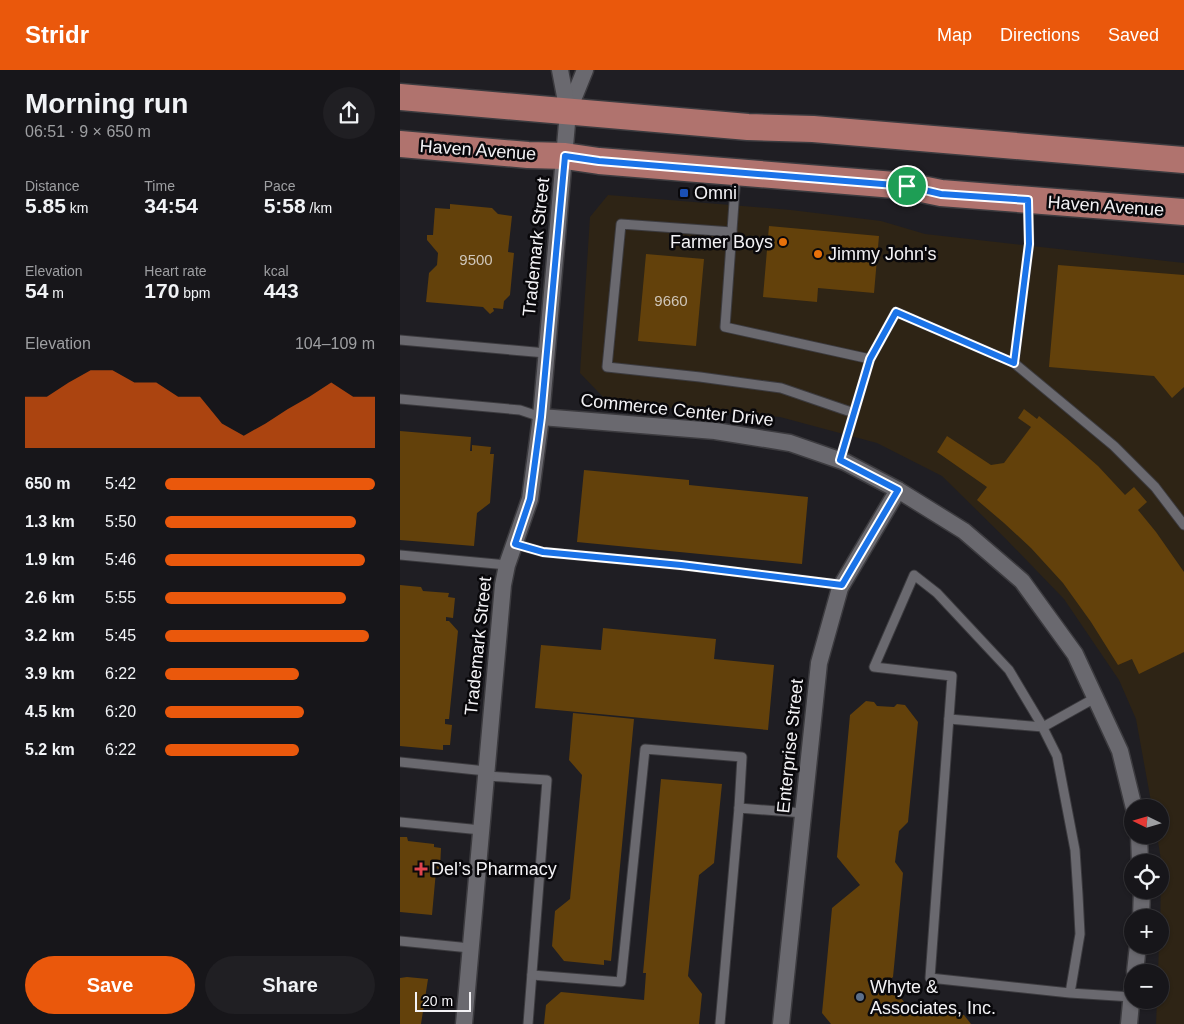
<!DOCTYPE html>
<meta charset="utf-8">
<style>
body{margin:0;font-family:Helvetica,sans-serif;background:#201f23;color:#f1f3f6;height:100vh;display:flex;flex-direction:column;font-size:19px;white-space:nowrap}
*{box-sizing:border-box;margin:0}
p{font-size:16px;color:#9e9fa2}
.icon{flex:none;width:28px;height:28px;fill:none;stroke:currentColor;stroke-width:2;stroke-linecap:round;stroke-linejoin:round}
.map{position:relative;flex:1;overflow:hidden}
.details{display:flex;flex-direction:column;background:#17161a;width:400px}
.details>*{flex:none}
.needle{width:32px;rotate:275deg}
.fabs{position:absolute;left:724px;top:729px;display:grid;gap:10px}
.fabs a{display:grid;place-items:center;width:45px;height:45px;border-radius:50%;background:#17161a;box-shadow:0 1px 4px #0004,0 0 0 1px #363539;font-size:25px}
.scale{position:absolute;left:15px;bottom:12px;width:56px;box-sizing:border-box;padding-left:5px;border:2px solid #f3f2f5;border-top:0;font-size:14px;line-height:18px;white-space:nowrap;color:#f3f2f5;-webkit-text-stroke:4px #09080b;paint-order:stroke}
.pin{position:absolute;display:grid;place-items:center;width:42px;height:42px;color:#fff;margin:-21px;border:2px solid #fff;border-radius:50%;box-shadow:0 1px 5px #0007}
.round{display:grid;place-items:center;flex:none;width:52px;height:52px;border-radius:26px;background:#201f23}
.headline{display:flex;align-items:center;justify-content:space-between;height:85px;padding:0 25px}
h1{font-size:28px;font-weight:700;line-height:38px}
.stats{display:grid;grid-template-columns:repeat(3,1fr);gap:8px;height:85px;padding:5px 25px}
.stats div{display:grid;align-content:center}
.stats b{font-size:21px;font-weight:700}
.stats small{font-size:14px;font-weight:400}
.stats p{font-size:14px}
.chart{height:140px;padding:10px 25px}
.chart p{display:flex;justify-content:space-between}
.chart svg{width:100%;height:90px;margin-top:5px;fill:#ea580c;opacity:.7}
.cta{display:flex;gap:10px;margin-top:auto;padding:10px 25px}
.cta a{flex:1;height:58px;border-radius:30px;background:#ea580c;color:#fff;font-size:20px;font-weight:700;line-height:58px;text-align:center}
.cta a+a{background:#201f23;color:#f1f3f6}
ul{padding:0 25px;list-style:none;font-size:16px}
li{display:grid;grid-template-columns:80px 60px 1fr;align-items:center;height:38px}
li i{height:12px;border-radius:6px;background:#ea580c}
header{display:flex;align-items:center;gap:30px;box-sizing:border-box;height:70px;padding:0 25px;background:#ea580c;color:#fff}
header strong{font-size:24px}
nav{display:flex;gap:28px;margin-inline-start:auto;font-size:18px}
main{display:flex;flex:1;min-height:0}
.map>svg:first-child{display:block}
.commercial{fill:#2e2415}
.building{fill:#63410b}
.lines{fill:none;stroke-linecap:round;stroke-linejoin:round}
.service-casing{stroke:#3c3b3f;stroke-width:11}
.minor-casing{stroke:#3c3b3f;stroke-width:19}
.primary-casing{stroke:#3c3b3f;stroke-width:29}
.service{stroke:#6a696f;stroke-width:9}
.minor{stroke:#6a696f;stroke-width:16}
.primary{stroke:#b0736e;stroke-width:26}
.route-casing{stroke:#fff;stroke-width:10}
.route{stroke:#1a73e8;stroke-width:6}
.transit-dot{fill:#1a4fb4;stroke:#09080b;stroke-width:2}
.food-dot{fill:#e8710a;stroke:#09080b;stroke-width:2}
.health-dot{fill:#e0444e;stroke:#09080b;stroke-width:2}
.service-dot{fill:#5c6f8a;stroke:#09080b;stroke-width:2}
.labels{text-anchor:middle;dominant-baseline:central;stroke-width:5;stroke-linejoin:round;paint-order:stroke}
.number-label{font-size:15px;fill:#cfc6ba}
.street-label{font-size:18px;fill:#f3f2f5;stroke:#09080b}
.poi-label{font-size:18px;fill:#f3f2f5;stroke:#09080b;text-anchor:start}
</style>
<header>
<strong>Stridr</strong>
<nav><a>Map</a><a>Directions</a><a>Saved</a></nav>
</header>
<main>
<section class="details">
<div class="headline"><div><h1>Morning run</h1><p>06:51 · 9 × 650 m</p></div><a class="round"><svg class="icon" aria-label="share" viewBox="0 0 24 24"><path d="M12 15V3M7 8l5-5 5 5M5 13v7h14v-7"/></svg></a></div>
<div class="stats">
<div><p>Distance</p><b>5.85<small> km</small></b></div>
<div><p>Time</p><b>34:54</b></div>
<div><p>Pace</p><b>5:58<small> /km</small></b></div>
</div>
<div class="stats">
<div><p>Elevation</p><b>54<small> m</small></b></div>
<div><p>Heart rate</p><b>170<small> bpm</small></b></div>
<div><p>kcal</p><b>443</b></div>
</div>
<div class="chart"><p><span>Elevation</span>104–109 m</p>
<svg viewBox="0 0 160 44" preserveAspectRatio="none"><path d="M0 44V19L10 19L20 12L30 6L40 6L50 12L60 12L70 19L80 19L90 32L100 38L110 32L120 25L130 19L140 12L150 19L160 19V44z"/></svg>
</div>
<ul>
<li><b>650 m</b>5:42<i style="width:100%"></i></li>
<li><b>1.3 km</b>5:50<i style="width:91%"></i></li>
<li><b>1.9 km</b>5:46<i style="width:95%"></i></li>
<li><b>2.6 km</b>5:55<i style="width:86%"></i></li>
<li><b>3.2 km</b>5:45<i style="width:97%"></i></li>
<li><b>3.9 km</b>6:22<i style="width:64%"></i></li>
<li><b>4.5 km</b>6:20<i style="width:66%"></i></li>
<li><b>5.2 km</b>6:22<i style="width:64%"></i></li>
</ul>
<div class="cta"><a>Save</a><a>Share</a></div>
</section>
<div class="map">
<svg width="784" height="954" viewBox="0 0 784 954">
<rect width="100%" height="100%" fill="#1f1e23"/>
<path class="commercial" d="M 208,125 L 391,140 L 481,151 L 525,164 L 784,193 L 784,954 L 756,954 L 757,930 L 760,930 L 760,902 L 758,902 L 759,875 L 760,875 L 761,790 L 757,765 L 760,765 L 760,738 L 752,737 L 736,649 L 719,610 L 664,529 L 605,468 L 542,406 L 477,373 L 380,347 L 271,338 L 203,327 L 180,303 L 190,147 Z"/>
<g class="building">
<path d="M 50,134 L 92,138 L 98,144 L 112,146 L 108,182 L 114,183 L 110,225 L 104,231 L 103,239 L 93,238 L 94,241 L 90,244 L 83,237 L 26,232 L 29,203 L 37,195 L 38,183 L 27,170 L 27,165 L 33,165 L 35,138 L 50,139 Z"/>
<path d="M 369,156 L 479,166 L 474,223 L 418,218 L 417,232 L 363,227 Z"/>
<path d="M 246,184 L 304,189 L 296,276 L 238,271 Z"/>
<path d="M 658,195 L 784,205 L 784,317 L 772,328 L 754,306 L 649,297 Z"/>
<path d="M 624,339 L 637,349 L 639,346 L 666,368 L 698,396 L 725,425 L 734,417 L 747,432 L 738,440 L 756,462 L 784,502 L 784,582 L 739,604 L 732,589 L 718,595 L 691,552 L 663,513 L 631,478 L 604,453 L 577,430 L 587,417 L 537,382 L 547,366 L 591,395 L 604,393 L 631,357 L 618,348 Z"/>
<path d="M 0,361 L 71,367 L 70,381 L 72,381 L 72,375 L 91,377 L 90,384 L 94,384 L 90,433 L 77,443 L 74,476 L 0,470 Z"/>
<path d="M 184,400 L 289,410 L 289,415 L 408,427 L 402,494 L 177,472 Z"/>
<path d="M 0,515 L 21,517 L 23,521 L 49,523 L 48,527 L 55,528 L 53,548 L 46,547 L 46,551 L 49,551 L 58,561 L 49,649 L 45,649 L 45,654 L 52,655 L 50,675 L 43,675 L 43,680 L 0,676 Z"/>
<path d="M 203,558 L 316,569 L 314,589 L 374,595 L 368,660 L 135,638 L 141,575 L 201,580 Z"/>
<path d="M 466,631 L 474,632 L 477,636 L 494,637 L 497,634 L 505,635 L 518,652 L 508,752 L 499,761 L 495,792 L 503,803 L 493,907 L 487,912 L 512,941 L 564,945 L 571,954 L 431,954 L 422,943 L 432,838 L 460,815 L 437,787 L 450,645 Z"/>
<path d="M 173,643 L 234,649 L 211,891 L 204,890 L 204,895 L 164,891 L 152,876 L 155,841 L 170,829 L 182,705 L 169,690 Z"/>
<path d="M 261,709 L 322,714 L 314,793 L 299,805 L 288,906 L 302,924 L 299,954 L 144,954 L 146,935 L 161,922 L 244,930 L 246,903 L 243,903 Z"/>
<path d="M 0,767 L 7,767 L 8,771 L 34,774 L 34,777 L 41,778 L 40,799 L 33,798 L 32,801 L 36,801 L 32,845 L 0,842 Z"/>
<path d="M 7,907 L 28,909 L 21,954 L 0,954 L 0,908 Z"/>
</g>
<g class="lines">
<defs>
<g id="service">
<path d="M 336,105 L 325,257 L 470,289 L 496,242 L 614,293 L 714,376 L 755,417 L 784,455"/>
<path d="M 332,162 L 221,154 L 207,297 L 300,307 L 381,318 L 454,343"/>
<path d="M 0,270 L 146,283"/>
<path d="M 614,293 L 629,174 L 628,133"/>
<path d="M 0,329 L 120,340 L 141,347"/>
<path d="M 440,390 L 470,289"/>
<path d="M 115,474 L 143,482 L 281,495 L 442,515"/>
<path d="M 0,485 L 107,495"/>
<path d="M 549,649 L 643,657 L 695,628"/>
<path d="M 0,692 L 86,701"/>
<path d="M 86,706 L 147,710 L 128,954"/>
<path d="M 0,752 L 81,760"/>
<path d="M 0,871 L 70,878"/>
<path d="M 132,905 L 221,912 L 245,679 L 342,687 L 339,738"/>
<path d="M 670,923 L 530,908 L 552,606 L 474,597 L 514,505 L 537,523 L 609,600 L 640,652 L 657,686 L 675,780 L 678,825 L 680,864 L 670,923 L 732,927"/>
<path d="M 320,954 L 339,738 L 404,743"/>
</g>
<g id="minor">
<path d="M 168,42 L 185,0"/>
<path d="M 141,347 L 315,361 L 390,373 L 445,392 L 498,420 L 564,461 L 622,511 L 675,584 L 720,681 L 734,738"/>
<path d="M 739,765 L 740,792"/>
<path d="M 741,848 L 742,820"/>
<path d="M 735,902 L 738,875"/>
<path d="M 64,954 L 103,515 L 107,495 L 130,429 L 141,347 L 168,42 L 160,0"/>
<path d="M 381,954 L 419,593 L 440,518 L 498,420"/>
<path d="M 729,954 L 732,922"/>
</g>
<g id="primary">
<path d="M 0,27 L 348,57 L 413,59 L 784,90"/>
<path d="M 0,74 L 128,85 L 165,86 L 199,91 L 507,116 L 541,123 L 784,142"/>
</g>
</defs>
<use href="#service" class="service-casing"/>
<use href="#minor" class="minor-casing"/>
<use href="#primary" class="primary-casing"/>
<use href="#service" class="service"/>
<use href="#minor" class="minor"/>
<use href="#primary" class="primary"/>
</g>
<g class="lines">
<defs>
<path id="route" d="M 165,86 L 199,91 L 507,116 L 541,124 L 628,130 L 629,174 L 614,293 L 496,242 L 470,289 L 440,390 L 498,420 L 442,515 L 281,495 L 143,482 L 115,474 L 130,429 L 141,347 Z"/>
</defs>
<use href="#route" class="route-casing"/>
<use href="#route" class="route"/>
</g>
<rect class="transit-dot" x="279" y="118" width="10" height="10" rx="2.5"/>
<g class="food-dot">
<circle cx="383" cy="172" r="5"/>
<circle cx="418" cy="184" r="5"/>
</g>
<path class="health-dot" d="M18.5 791.5h5v5h5v5h-5v5h-5v-5h-5v-5h5z"/>
<circle class="service-dot" cx="460" cy="927" r="5"/>
<g class="labels">
<g class="number-label">
<text x="76" y="189">9500</text>
<text x="271" y="230">9660</text>
</g>
<g class="street-label">
<text transform="translate(78 80) rotate(4)">Haven Avenue</text>
<text transform="translate(706 136) rotate(4)">Haven Avenue</text>
<text transform="translate(136 177) rotate(-84)">Trademark Street</text>
<text transform="translate(277 340) rotate(6)">Commerce Center Drive</text>
<text transform="translate(78 576) rotate(-84)">Trademark Street</text>
<text transform="translate(390 676) rotate(-84)">Enterprise Street</text>
</g>
<g class="poi-label">
<text x="294" y="123">Omni</text>
<text x="373" y="172" text-anchor="end">Farmer Boys</text>
<text x="428" y="184">Jimmy John's</text>
<text x="31" y="799">Del’s Pharmacy</text>
<text x="470" y="917">Whyte &amp;<tspan x="470" dy="21">Associates, Inc.</tspan></text>
</g>
</g>
</svg>
<div class="fabs">
<a><svg class="needle" viewBox="-14 -14 28 28"><path d="M0-13l5 13h-10z" fill="#e53935"/><path d="M0 13l5-13h-10z" fill="#9e9fa2"/></svg></a>
<a><svg class="icon" aria-label="locate" viewBox="0 0 24 24"><circle cx="12" cy="12" r="6"/><path d="M12 2v4M12 18v4M2 12h4M18 12h4"/></svg></a>
<a>+</a>
<a>−</a>
</div>
<div class="scale">20 m</div>
<div class="pin" style="left:507px;top:116px;background:#1e9e55"><svg class="icon" aria-label="arrive" viewBox="0 0 24 24"><path d="M6 21V4h12l-3 4 3 4H6"/></svg></div>
</div>
</main>
